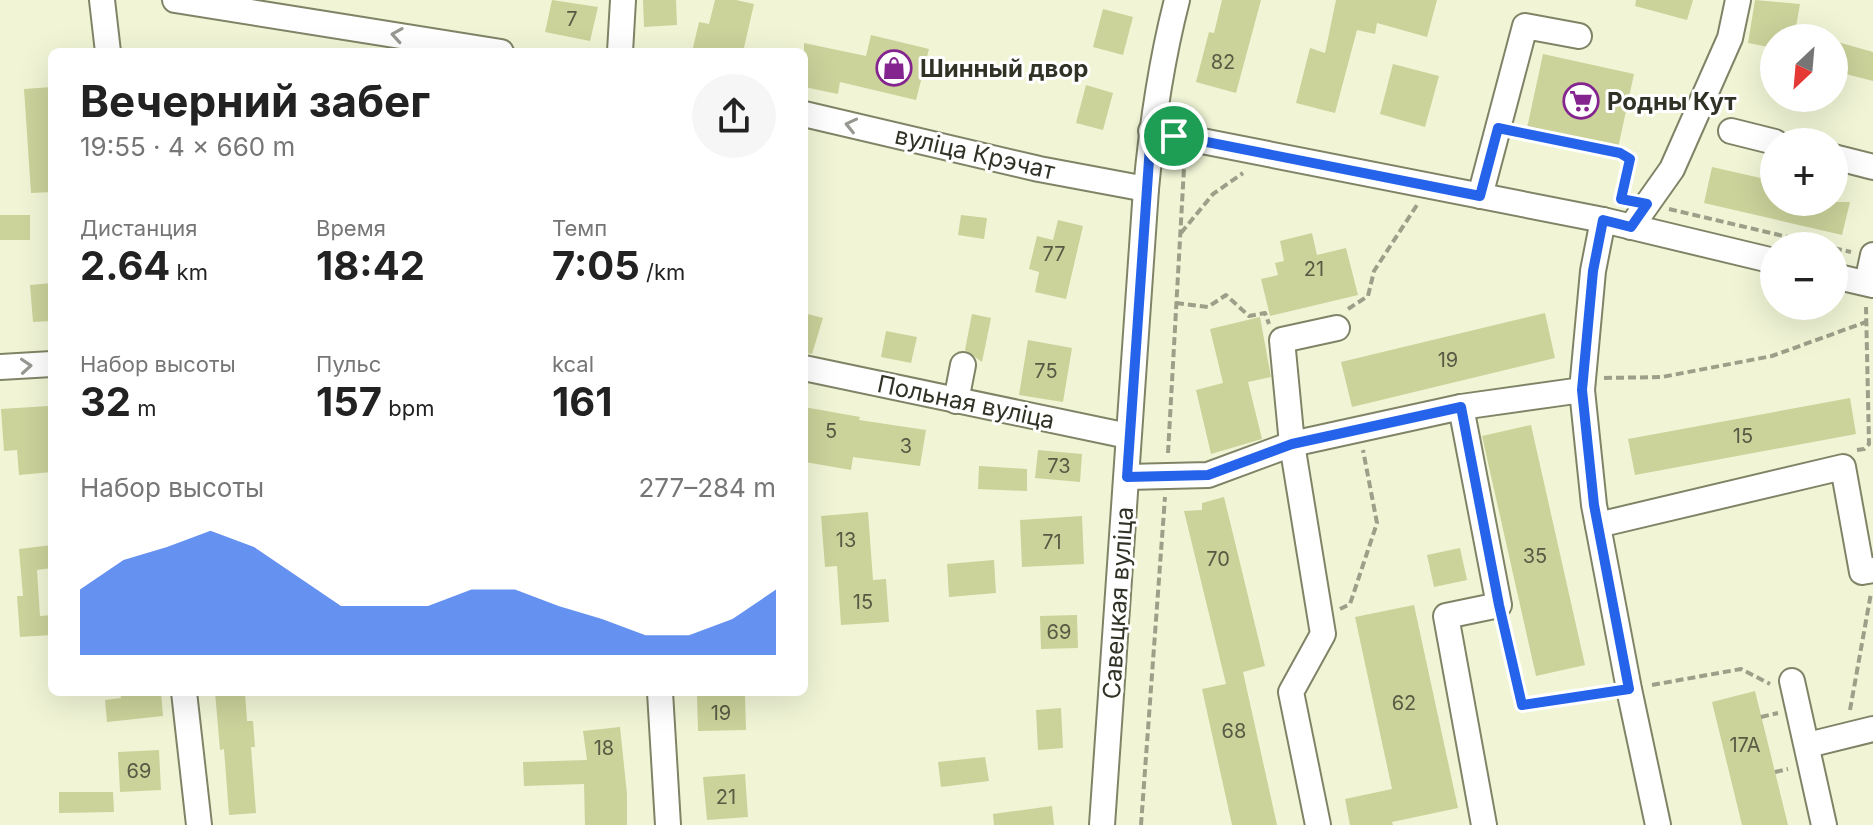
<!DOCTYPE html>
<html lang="ru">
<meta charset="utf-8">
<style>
body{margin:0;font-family:Inter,sans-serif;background:#f6f6f6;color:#222;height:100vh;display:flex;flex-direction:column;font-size:30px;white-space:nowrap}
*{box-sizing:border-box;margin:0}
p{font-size:26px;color:#767676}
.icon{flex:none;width:44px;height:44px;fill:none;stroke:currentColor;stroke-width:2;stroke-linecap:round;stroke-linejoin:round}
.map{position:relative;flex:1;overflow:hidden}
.side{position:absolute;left:48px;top:48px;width:760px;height:648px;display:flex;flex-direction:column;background:#fff;border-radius:12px;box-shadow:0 8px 32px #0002}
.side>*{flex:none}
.needle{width:52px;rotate:206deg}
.tools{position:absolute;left:1760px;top:24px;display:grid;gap:16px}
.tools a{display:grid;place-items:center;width:88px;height:88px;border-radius:50%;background:#fff;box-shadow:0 8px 32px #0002;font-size:40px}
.pin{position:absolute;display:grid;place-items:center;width:68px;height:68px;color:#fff;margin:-34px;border:4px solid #fff;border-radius:50%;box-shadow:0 2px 8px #0007}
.round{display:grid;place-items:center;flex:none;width:84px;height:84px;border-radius:42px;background:#f6f6f6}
.head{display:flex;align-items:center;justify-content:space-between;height:136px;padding:0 32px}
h1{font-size:44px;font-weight:700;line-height:60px}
.stats{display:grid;grid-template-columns:repeat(3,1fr);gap:12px;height:136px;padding:8px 32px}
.stats div{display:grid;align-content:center}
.stats b{font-size:40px;font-weight:700}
.stats small{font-size:22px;font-weight:400}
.stats p{font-size:22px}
.chart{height:224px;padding:16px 32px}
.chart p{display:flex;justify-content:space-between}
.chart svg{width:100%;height:144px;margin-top:8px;fill:#2563eb;opacity:.7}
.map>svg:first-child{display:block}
.building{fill:#cbd29a}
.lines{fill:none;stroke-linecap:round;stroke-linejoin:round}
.minor-casing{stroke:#808467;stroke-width:28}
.path{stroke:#9da089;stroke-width:4;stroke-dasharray:8 4;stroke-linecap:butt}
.minor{stroke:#fff;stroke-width:24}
.oneway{stroke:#989892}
.route-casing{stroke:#fff;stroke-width:16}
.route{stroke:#2563eb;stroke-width:10}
.labels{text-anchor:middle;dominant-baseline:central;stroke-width:6;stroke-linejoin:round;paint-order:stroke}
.number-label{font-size:20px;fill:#585a43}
.poi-label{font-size:24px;font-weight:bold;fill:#313226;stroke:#fff;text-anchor:start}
.street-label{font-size:24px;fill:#313226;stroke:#fff}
</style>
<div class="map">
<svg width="1873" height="825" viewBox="0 0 1873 825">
<rect width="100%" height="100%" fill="#f1f5d6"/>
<g class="building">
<path d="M 552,0 L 598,7 L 590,41 L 545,32 Z"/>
<path d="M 643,0 L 676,0 L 677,25 L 644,27 Z"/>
<path d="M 715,0 L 736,0 L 754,4 L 743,52 L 692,52 L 699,22 L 709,24 Z"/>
<path d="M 1222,0 L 1261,0 L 1236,93 L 1196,82 L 1209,32 L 1214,33 Z"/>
<path d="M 1336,0 L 1437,0 L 1427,37 L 1377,23 L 1375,34 L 1357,30 L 1335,113 L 1296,103 L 1310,48 L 1325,53 Z"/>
<path d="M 1636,0 L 1693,0 L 1687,20 L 1635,6 Z"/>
<path d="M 1755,0 L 1800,4 L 1794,38 L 1774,38 L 1774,48 L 1748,43 Z"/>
<path d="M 1103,9 L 1133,17 L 1123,55 L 1093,47 Z"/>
<path d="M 871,35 L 929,49 L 916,100 L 840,82 L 838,94 L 804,87 L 804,43 L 866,56 Z"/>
<path d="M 1834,41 L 1873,52 L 1873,81 L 1834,71 Z"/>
<path d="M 1543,54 L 1634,74 L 1618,148 L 1527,128 Z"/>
<path d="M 1393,64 L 1439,76 L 1425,127 L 1380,114 Z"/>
<path d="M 1086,85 L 1113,93 L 1103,130 L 1076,123 Z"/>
<path d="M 52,87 L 52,192 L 31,193 L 24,89 Z"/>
<path d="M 1712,167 L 1774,181 L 1774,202 L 1850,202 L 1842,235 L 1704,203 Z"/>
<rect x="0" y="215" width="30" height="25"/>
<path d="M 961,215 L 987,218 L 984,239 L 958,235 Z"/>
<path d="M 1058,220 L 1083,226 L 1066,299 L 1035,292 L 1039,272 L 1029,269 L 1037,236 L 1053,240 Z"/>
<path d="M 1312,233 L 1317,255 L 1346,248 L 1358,295 L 1270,316 L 1261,279 L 1278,275 L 1275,263 L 1284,261 L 1280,241 Z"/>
<path d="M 52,283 L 52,321 L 33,322 L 30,285 Z"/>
<path d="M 804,313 L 823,318 L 812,354 L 804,353 Z"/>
<path d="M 1545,313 L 1555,358 L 1352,407 L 1341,362 Z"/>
<path d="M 972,314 L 991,318 L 982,362 L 965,350 Z"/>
<path d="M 1260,317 L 1271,377 L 1248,382 L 1262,439 L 1211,454 L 1196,390 L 1223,383 L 1210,329 Z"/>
<path d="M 886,331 L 917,337 L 911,363 L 881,357 Z"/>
<path d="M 1028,340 L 1072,348 L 1063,402 L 1019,395 Z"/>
<path d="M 1850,398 L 1856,434 L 1635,475 L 1628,439 Z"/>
<path d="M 48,406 L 52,472 L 19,475 L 17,450 L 4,451 L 1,409 Z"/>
<path d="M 804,407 L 860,417 L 859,420 L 926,430 L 920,466 L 853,457 L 851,470 L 805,462 L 807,446 L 804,446 Z"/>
<path d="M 1531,425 L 1585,665 L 1536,676 L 1482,436 Z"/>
<path d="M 1038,450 L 1082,454 L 1080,482 L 1035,478 Z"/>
<path d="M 979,466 L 1027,469 L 1027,491 L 978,489 Z"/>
<path d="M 1224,497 L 1265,666 L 1243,672 L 1277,825 L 1232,825 L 1202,689 L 1226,684 L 1184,511 L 1202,510 L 1202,503 Z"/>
<path d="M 868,512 L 873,580 L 886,579 L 889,622 L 841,625 L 837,566 L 825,567 L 821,516 Z"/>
<path d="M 1082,516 L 1084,564 L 1022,567 L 1020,520 Z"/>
<path d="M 52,545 L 52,568 L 37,570 L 40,616 L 52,615 L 52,635 L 20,637 L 17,596 L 23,596 L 19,549 Z"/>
<path d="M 1460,548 L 1467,580 L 1434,587 L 1427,555 Z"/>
<path d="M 994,560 L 996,593 L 949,597 L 947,564 Z"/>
<path d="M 1414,605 L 1458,808 L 1392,822 L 1393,825 L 1350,825 L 1345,799 L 1392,789 L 1355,617 Z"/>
<path d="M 1077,615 L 1078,648 L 1041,649 L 1040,616 Z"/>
<path d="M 1755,691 L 1775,772 L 1788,825 L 1742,825 L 1712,702 Z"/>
<path d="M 120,692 L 161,692 L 163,716 L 107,722 L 105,700 L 121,698 Z"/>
<path d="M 215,692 L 245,692 L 247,721 L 253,721 L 255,747 L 251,747 L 256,813 L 229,815 L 224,749 L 220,750 Z"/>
<path d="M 745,694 L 746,730 L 698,731 L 697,695 Z"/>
<path d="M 1061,708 L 1063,748 L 1038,750 L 1036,710 Z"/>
<path d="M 620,727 L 627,794 L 627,825 L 585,825 L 584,784 L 524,786 L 523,762 L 587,760 L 583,731 Z"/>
<path d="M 159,750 L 161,790 L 120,792 L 118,752 Z"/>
<path d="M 985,757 L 989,781 L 941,787 L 938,762 Z"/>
<path d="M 745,774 L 748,817 L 707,820 L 703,777 Z"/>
<path d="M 59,792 L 113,792 L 114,812 L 59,813 Z"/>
<path d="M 1052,806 L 1054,825 L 994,825 L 993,814 Z"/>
</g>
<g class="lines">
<defs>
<g id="minor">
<path d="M 102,0 L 108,52"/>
<path d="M 175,0 L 501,52"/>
<path d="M 620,52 L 623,0"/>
<path d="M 804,114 L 1039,169 L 1146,189"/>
<path d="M 1151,131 L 1603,220 L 1774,261"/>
<path d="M 1731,131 L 1775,142"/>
<path d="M 1834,157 L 1873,167"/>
<path d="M 1480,196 L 1525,26 L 1579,36"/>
<path d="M 1603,220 L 1593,271 L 1582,390 L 1594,505 L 1629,689 L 1658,825"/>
<path d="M 1631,227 L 1672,169 L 1730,38 L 1738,0"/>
<path d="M 1834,276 L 1873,285"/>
<path d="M 1867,283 L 1873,255"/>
<path d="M 0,367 L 52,364"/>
<path d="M 804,368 L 1128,436"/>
<path d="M 956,401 L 963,365"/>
<path d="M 1461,407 L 1499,605 L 1446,616 L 1484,825"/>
<path d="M 1127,477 L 1208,475 L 1292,444 L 1461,407 L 1582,390"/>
<path d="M 1598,525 L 1843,467 L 1862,572 L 1873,570"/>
<path d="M 1792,681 L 1824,825"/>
<path d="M 184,692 L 199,825"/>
<path d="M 660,692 L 668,825"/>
<path d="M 1808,745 L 1873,729"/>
<path d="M 1102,825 L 1146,189 C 1152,125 1161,62 1177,0"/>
<path d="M 1318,825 L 1291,692 L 1323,634 L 1292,444 L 1282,340 L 1337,328"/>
</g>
</defs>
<use href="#minor" class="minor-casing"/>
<g class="path">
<path d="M 1519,133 L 1620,153 L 1630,159 L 1621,199"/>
<path d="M 1669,209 L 1826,246"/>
<path d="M 1181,233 L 1213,194 L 1243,173"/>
<path d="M 1834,248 L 1851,252"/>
<path d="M 1176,303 L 1208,307 L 1226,295 L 1249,316 L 1265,313 L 1269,324"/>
<path d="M 1348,309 L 1368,296 L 1374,271 L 1417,205"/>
<path d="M 1604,378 L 1662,377 L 1772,356 L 1866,322"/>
<path d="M 1857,450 L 1864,449 L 1869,444 L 1866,307"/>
<path d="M 1168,453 L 1184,168"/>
<path d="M 1340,609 L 1350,604 L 1377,523 L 1363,450"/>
<path d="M 1504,627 L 1522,705 L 1608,693"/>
<path d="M 1652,685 L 1741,669 L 1770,684"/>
<path d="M 1850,710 L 1871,593"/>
<path d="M 1761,717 L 1778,713"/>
<path d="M 1775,772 L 1788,769"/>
<path d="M 1141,825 L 1165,497"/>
</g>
<use href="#minor" class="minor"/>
</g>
<defs><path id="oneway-chevron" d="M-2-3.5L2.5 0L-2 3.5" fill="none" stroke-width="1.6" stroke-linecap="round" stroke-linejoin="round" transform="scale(2)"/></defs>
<g class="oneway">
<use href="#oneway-chevron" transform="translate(397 35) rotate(-171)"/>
<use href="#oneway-chevron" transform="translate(851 125) rotate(-167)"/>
<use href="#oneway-chevron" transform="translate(26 366) rotate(-4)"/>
</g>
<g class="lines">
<defs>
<path id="route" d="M 1498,128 L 1620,153 L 1630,159 L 1621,199 L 1647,204 L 1631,227 L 1603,220 L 1593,271 L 1582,390 L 1594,505 L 1629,689 L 1522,705 L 1499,605 L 1461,407 L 1292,444 L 1208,475 L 1127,477 L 1151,131 L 1480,196 Z"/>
</defs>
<use href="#route" class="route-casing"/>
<use href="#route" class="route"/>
</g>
<defs>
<symbol id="shop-ring" viewBox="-11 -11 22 22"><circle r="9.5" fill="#fff" stroke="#84248f" stroke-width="1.5"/><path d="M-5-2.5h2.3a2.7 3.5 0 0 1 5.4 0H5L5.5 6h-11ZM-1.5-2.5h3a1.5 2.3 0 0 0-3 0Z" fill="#84248f"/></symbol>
<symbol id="supermarket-ring" viewBox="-11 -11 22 22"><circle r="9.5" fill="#fff" stroke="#84248f" stroke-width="1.5"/><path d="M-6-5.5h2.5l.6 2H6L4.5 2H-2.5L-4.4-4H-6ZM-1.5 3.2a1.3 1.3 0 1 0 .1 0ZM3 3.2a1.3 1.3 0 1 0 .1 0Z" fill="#84248f"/></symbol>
</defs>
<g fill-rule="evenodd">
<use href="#shop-ring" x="874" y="48" width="40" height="40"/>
<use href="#supermarket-ring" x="1561" y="81" width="40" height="40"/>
</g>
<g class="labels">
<g class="number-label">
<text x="572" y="19">7</text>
<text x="1223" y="62">82</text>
<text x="1054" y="254">77</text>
<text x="1314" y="269">21</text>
<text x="1448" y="360">19</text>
<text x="1046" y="371">75</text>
<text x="831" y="431">5</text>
<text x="1743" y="436">15</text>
<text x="906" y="446">3</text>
<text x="1059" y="466">73</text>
<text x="846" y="540">13</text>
<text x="1052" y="542">71</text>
<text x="1535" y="556">35</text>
<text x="1218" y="559">70</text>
<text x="863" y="602">15</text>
<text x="1059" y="632">69</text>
<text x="1404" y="703">62</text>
<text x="721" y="713">19</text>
<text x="1234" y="731">68</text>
<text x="1745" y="745">17А</text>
<text x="604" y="748">18</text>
<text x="139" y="771">69</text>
<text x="726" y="797">21</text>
</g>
<g class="poi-label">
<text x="920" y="68">Шинный двор</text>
<text x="1607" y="101">Родны Кут</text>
</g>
<g class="street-label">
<text transform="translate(975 153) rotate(13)">вуліца Крэчат</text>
<text transform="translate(966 402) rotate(12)">Польная вуліца</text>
<text transform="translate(1118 603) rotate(-86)">Савецкая вуліца</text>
</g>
</g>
</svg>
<div class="tools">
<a><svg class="needle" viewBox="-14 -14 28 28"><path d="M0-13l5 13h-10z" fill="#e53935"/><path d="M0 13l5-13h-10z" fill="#767676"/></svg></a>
<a>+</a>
<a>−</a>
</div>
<div class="pin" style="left:1174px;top:136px;background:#1e9e55"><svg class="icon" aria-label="arrive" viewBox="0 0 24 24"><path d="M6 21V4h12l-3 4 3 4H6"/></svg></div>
<section class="side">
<div class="head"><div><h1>Вечерний забег</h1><p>19:55 · 4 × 660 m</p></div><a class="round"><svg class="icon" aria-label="share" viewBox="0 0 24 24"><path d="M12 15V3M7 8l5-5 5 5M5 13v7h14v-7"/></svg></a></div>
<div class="stats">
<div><p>Дистанция</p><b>2.64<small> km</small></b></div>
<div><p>Время</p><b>18:42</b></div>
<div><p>Темп</p><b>7:05<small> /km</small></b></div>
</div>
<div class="stats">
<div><p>Набор высоты</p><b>32<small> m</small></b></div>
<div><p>Пульс</p><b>157<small> bpm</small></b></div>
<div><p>kcal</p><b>161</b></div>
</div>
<div class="chart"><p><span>Набор высоты</span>277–284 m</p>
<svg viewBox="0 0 160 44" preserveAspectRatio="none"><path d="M0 44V24L10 15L20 11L30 6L40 11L50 20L60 29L70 29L80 29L90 24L100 24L110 29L120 33L130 38L140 38L150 33L160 24V44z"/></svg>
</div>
</section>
</div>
